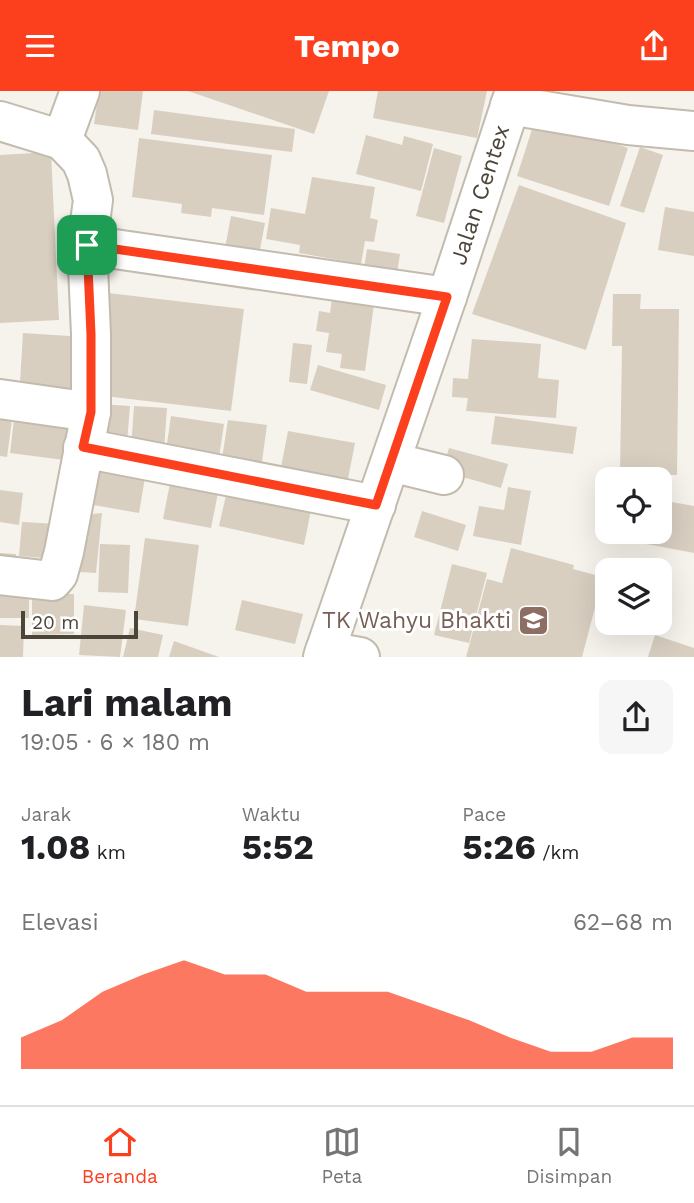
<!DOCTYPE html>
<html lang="id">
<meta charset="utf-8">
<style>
body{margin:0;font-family:"Work Sans",sans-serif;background:#f6f6f6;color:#202124;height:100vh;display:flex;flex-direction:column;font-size:26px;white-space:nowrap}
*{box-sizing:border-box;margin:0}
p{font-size:23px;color:#757577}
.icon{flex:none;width:38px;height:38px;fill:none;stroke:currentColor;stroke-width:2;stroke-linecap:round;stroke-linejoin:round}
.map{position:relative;height:566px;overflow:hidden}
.sheet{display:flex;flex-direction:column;background:#fff;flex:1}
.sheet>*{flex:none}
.controls{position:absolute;left:595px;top:376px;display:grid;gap:14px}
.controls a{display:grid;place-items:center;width:77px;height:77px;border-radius:14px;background:#fff;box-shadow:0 7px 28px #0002;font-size:35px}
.scale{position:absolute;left:21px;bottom:18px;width:117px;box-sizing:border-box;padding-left:7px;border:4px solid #4b4439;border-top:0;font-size:19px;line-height:24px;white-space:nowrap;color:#4b4439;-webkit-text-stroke:5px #fff;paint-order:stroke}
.pin{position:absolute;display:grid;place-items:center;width:60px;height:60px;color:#fff;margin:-30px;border-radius:14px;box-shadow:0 4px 10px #0006}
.round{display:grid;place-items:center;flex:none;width:74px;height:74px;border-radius:14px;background:#f6f6f6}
.headline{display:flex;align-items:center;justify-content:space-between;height:119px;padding:0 21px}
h1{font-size:38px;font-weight:700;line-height:52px}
.stats{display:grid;grid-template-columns:repeat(3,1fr);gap:10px;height:119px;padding:7px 21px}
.stats div{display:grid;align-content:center}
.stats b{font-size:35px;font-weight:700}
.stats small{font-size:19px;font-weight:400}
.stats p{font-size:19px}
.chart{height:196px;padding:14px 21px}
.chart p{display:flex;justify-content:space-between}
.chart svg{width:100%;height:126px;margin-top:7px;fill:#fc3f1d;opacity:.7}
header{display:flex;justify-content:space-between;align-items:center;height:91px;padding:0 21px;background:#fc3f1d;color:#fff;font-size:32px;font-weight:700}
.tab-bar{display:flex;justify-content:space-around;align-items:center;height:98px;border-top:2px solid #e0e0e0;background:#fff;font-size:19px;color:#757577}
.tab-bar a{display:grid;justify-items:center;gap:4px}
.tab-bar .on{color:#fc3f1d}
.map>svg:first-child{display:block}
.building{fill:#d8cfc1}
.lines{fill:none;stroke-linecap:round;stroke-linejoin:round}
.minor-casing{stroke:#c2bbae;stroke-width:42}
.tertiary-casing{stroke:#c2bbae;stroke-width:42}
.minor{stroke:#fff;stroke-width:38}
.tertiary{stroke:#fff;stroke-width:38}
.route-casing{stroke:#fff;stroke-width:14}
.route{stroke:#fc3f1d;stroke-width:9}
.labels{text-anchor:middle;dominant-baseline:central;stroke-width:6;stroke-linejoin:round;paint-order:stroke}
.street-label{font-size:23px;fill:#4b4439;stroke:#fff}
.education-label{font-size:23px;fill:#785e54;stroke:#fff;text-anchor:end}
</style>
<header><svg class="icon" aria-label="menu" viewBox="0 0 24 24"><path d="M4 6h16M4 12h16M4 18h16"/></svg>Tempo<svg class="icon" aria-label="share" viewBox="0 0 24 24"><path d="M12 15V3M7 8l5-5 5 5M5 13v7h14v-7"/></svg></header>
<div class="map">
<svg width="694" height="566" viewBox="0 0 694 566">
<rect width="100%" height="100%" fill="#f6f3ec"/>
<g class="building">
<path d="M 99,0 L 143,0 L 138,39 L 94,33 Z"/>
<path d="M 188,0 L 329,0 L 314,43 Z"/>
<path d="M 378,0 L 487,0 L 477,47 L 373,27 Z"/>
<path d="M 154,19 L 295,38 L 292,61 L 151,43 Z"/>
<path d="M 536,26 L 628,57 L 609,115 L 517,85 Z"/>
<path d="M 366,44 L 402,54 L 404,45 L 433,53 L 421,100 L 356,83 Z"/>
<path d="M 139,47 L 272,64 L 264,124 L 212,117 L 211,126 L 181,122 L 182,113 L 132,106 Z"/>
<path d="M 640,56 L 663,64 L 644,122 L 620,115 Z"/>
<path d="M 434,57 L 462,65 L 444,132 L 416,125 Z"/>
<path d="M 51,61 L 59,229 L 0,232 L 0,64 Z"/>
<path d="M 312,86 L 375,96 L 370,127 L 378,129 L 374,151 L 365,150 L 361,173 L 299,162 L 300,154 L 266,148 L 271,117 L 305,123 Z"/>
<path d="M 519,94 L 626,132 L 586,259 L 472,223 Z"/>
<path d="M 665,116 L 694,121 L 694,165 L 658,159 Z"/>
<path d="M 231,125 L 265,132 L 258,169 L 224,163 Z"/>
<path d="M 367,158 L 400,163 L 396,189 L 363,184 Z"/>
<path d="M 333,200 L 375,206 L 365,280 L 340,277 L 342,263 L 326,261 L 329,242 L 316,240 L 319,220 L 330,222 Z"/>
<path d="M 108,202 L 244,218 L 231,320 L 96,304 Z"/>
<path d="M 613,203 L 641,203 L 640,218 L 679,218 L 677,384 L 620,383 L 622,255 L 612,255 Z"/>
<path d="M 23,242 L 85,246 L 81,312 L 19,308 Z"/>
<path d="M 472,248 L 541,253 L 538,287 L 559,289 L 556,327 L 466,320 L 468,307 L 452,306 L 453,287 L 468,288 Z"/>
<path d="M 293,252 L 312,254 L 307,293 L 289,291 Z"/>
<path d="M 318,274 L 386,294 L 379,319 L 310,299 Z"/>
<path d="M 0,312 L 14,314 L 7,366 L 0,365 Z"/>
<path d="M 100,313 L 130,315 L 127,351 L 98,349 Z"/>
<path d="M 134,315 L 167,317 L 164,359 L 131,357 Z"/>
<path d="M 15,320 L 77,328 L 72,370 L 10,362 Z"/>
<path d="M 171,325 L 224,333 L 218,373 L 165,366 Z"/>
<path d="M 495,325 L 577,336 L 573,363 L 491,353 Z"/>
<path d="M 228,329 L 267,334 L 260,385 L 220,380 Z"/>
<path d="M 288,340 L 355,352 L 346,398 L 279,386 Z"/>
<path d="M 449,357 L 508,373 L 501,397 L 442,380 Z"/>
<path d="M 90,366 L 147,375 L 139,422 L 82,412 Z"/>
<path d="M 173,377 L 221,387 L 211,437 L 163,428 Z"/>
<path d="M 229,391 L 313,409 L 304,454 L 219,435 Z"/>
<path d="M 508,396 L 531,400 L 521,454 L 473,445 L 479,415 L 504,419 Z"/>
<path d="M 0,399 L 23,402 L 19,434 L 0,431 Z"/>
<path d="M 660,409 L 694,415 L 694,462 L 620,448 L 622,441 L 660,441 Z"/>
<path d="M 422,420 L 466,434 L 458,460 L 414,446 Z"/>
<path d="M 102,422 L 96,482 L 64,480 L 74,425 Z"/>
<path d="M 22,431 L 59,433 L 57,468 L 19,465 Z"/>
<path d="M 145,447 L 199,454 L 188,535 L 134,528 Z"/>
<path d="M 100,453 L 130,454 L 128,502 L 98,501 Z"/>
<path d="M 511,457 L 574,474 L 573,478 L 603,486 L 582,566 L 466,566 L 487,488 L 502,492 Z"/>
<path d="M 0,462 L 16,463 L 14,480 L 0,478 Z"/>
<path d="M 452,473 L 487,482 L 469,552 L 434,544 Z"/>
<rect x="0" y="498" width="29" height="29"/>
<path d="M 32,503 L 74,503 L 74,543 L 32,544 Z"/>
<path d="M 242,509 L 303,523 L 295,553 L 235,539 Z"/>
<path d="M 84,514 L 126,519 L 120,566 L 79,564 Z"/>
<path d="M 0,534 L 24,535 L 23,566 L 0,566 Z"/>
<path d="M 130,537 L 163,544 L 158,566 L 123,566 Z"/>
<path d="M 655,544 L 694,557 L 694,566 L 648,566 Z"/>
<path d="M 174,550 L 219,566 L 169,566 Z"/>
</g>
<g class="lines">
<defs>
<g id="minor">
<path d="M 510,14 L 628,34 L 694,40"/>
<path d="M 0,30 L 62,49 L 81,69 L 87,83 L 93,109 L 87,154 L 91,243 L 91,321 L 64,461 L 58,483 L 52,490 L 0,484"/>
<path d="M 62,49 L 80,0"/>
<path d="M 87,154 L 447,206"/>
<path d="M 0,308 L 91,321"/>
<path d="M 83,357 L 376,414"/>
<path d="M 391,371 L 444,384"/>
<path d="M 325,560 L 360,566"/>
</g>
<path id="tertiary" d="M 323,566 L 447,206 L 515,0"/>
</defs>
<use href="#minor" class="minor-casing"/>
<use href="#tertiary" class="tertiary-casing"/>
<use href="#minor" class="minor"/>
<use href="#tertiary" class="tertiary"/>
</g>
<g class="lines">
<defs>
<path id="route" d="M 87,154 L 447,206 L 376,414 L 83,356 L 91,321 L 91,243 Z"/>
</defs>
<use href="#route" class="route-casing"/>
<use href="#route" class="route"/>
</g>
<defs>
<symbol id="school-square" viewBox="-11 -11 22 22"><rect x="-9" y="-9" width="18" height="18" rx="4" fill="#8d6e63" stroke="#fff"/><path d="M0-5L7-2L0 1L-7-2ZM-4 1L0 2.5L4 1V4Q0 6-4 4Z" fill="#fff"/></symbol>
</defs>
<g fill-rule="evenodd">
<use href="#school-square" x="516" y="512" width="35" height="35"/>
</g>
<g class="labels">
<g class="street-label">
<text transform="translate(480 104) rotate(-72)">Jalan Centex</text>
</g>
<g class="education-label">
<text x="511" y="529">TK Wahyu Bhakti</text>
</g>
</g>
</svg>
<div class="controls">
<a><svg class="icon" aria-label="locate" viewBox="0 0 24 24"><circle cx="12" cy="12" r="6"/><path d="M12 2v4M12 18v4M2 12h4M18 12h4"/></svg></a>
<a><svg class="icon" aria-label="layers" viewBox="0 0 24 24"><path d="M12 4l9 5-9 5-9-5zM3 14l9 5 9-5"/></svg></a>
</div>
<div class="scale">20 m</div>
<div class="pin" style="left:87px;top:154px;background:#1e9e55"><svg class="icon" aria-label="arrive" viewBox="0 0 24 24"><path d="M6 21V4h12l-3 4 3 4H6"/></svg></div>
</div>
<section class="sheet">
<div class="headline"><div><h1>Lari malam</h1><p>19:05 · 6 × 180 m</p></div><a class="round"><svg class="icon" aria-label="share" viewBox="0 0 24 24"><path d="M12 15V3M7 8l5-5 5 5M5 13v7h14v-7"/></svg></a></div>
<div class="stats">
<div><p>Jarak</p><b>1.08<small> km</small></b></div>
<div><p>Waktu</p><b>5:52</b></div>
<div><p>Pace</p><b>5:26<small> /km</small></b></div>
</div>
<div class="chart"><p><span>Elevasi</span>62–68 m</p>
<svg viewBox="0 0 160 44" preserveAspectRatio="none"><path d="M0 44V33L10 27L20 17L30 11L40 6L50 11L60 11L70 17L80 17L90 17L100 22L110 27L120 33L130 38L140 38L150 33L160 33V44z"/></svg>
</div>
</section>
<nav class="tab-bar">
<a class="on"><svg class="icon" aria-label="home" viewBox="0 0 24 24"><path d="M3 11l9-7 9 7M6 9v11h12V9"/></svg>Beranda</a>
<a><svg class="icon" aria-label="map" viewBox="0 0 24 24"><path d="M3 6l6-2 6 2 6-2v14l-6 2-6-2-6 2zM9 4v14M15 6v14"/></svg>Peta</a>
<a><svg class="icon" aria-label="saved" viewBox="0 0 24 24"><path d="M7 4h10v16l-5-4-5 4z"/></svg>Disimpan</a>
</nav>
